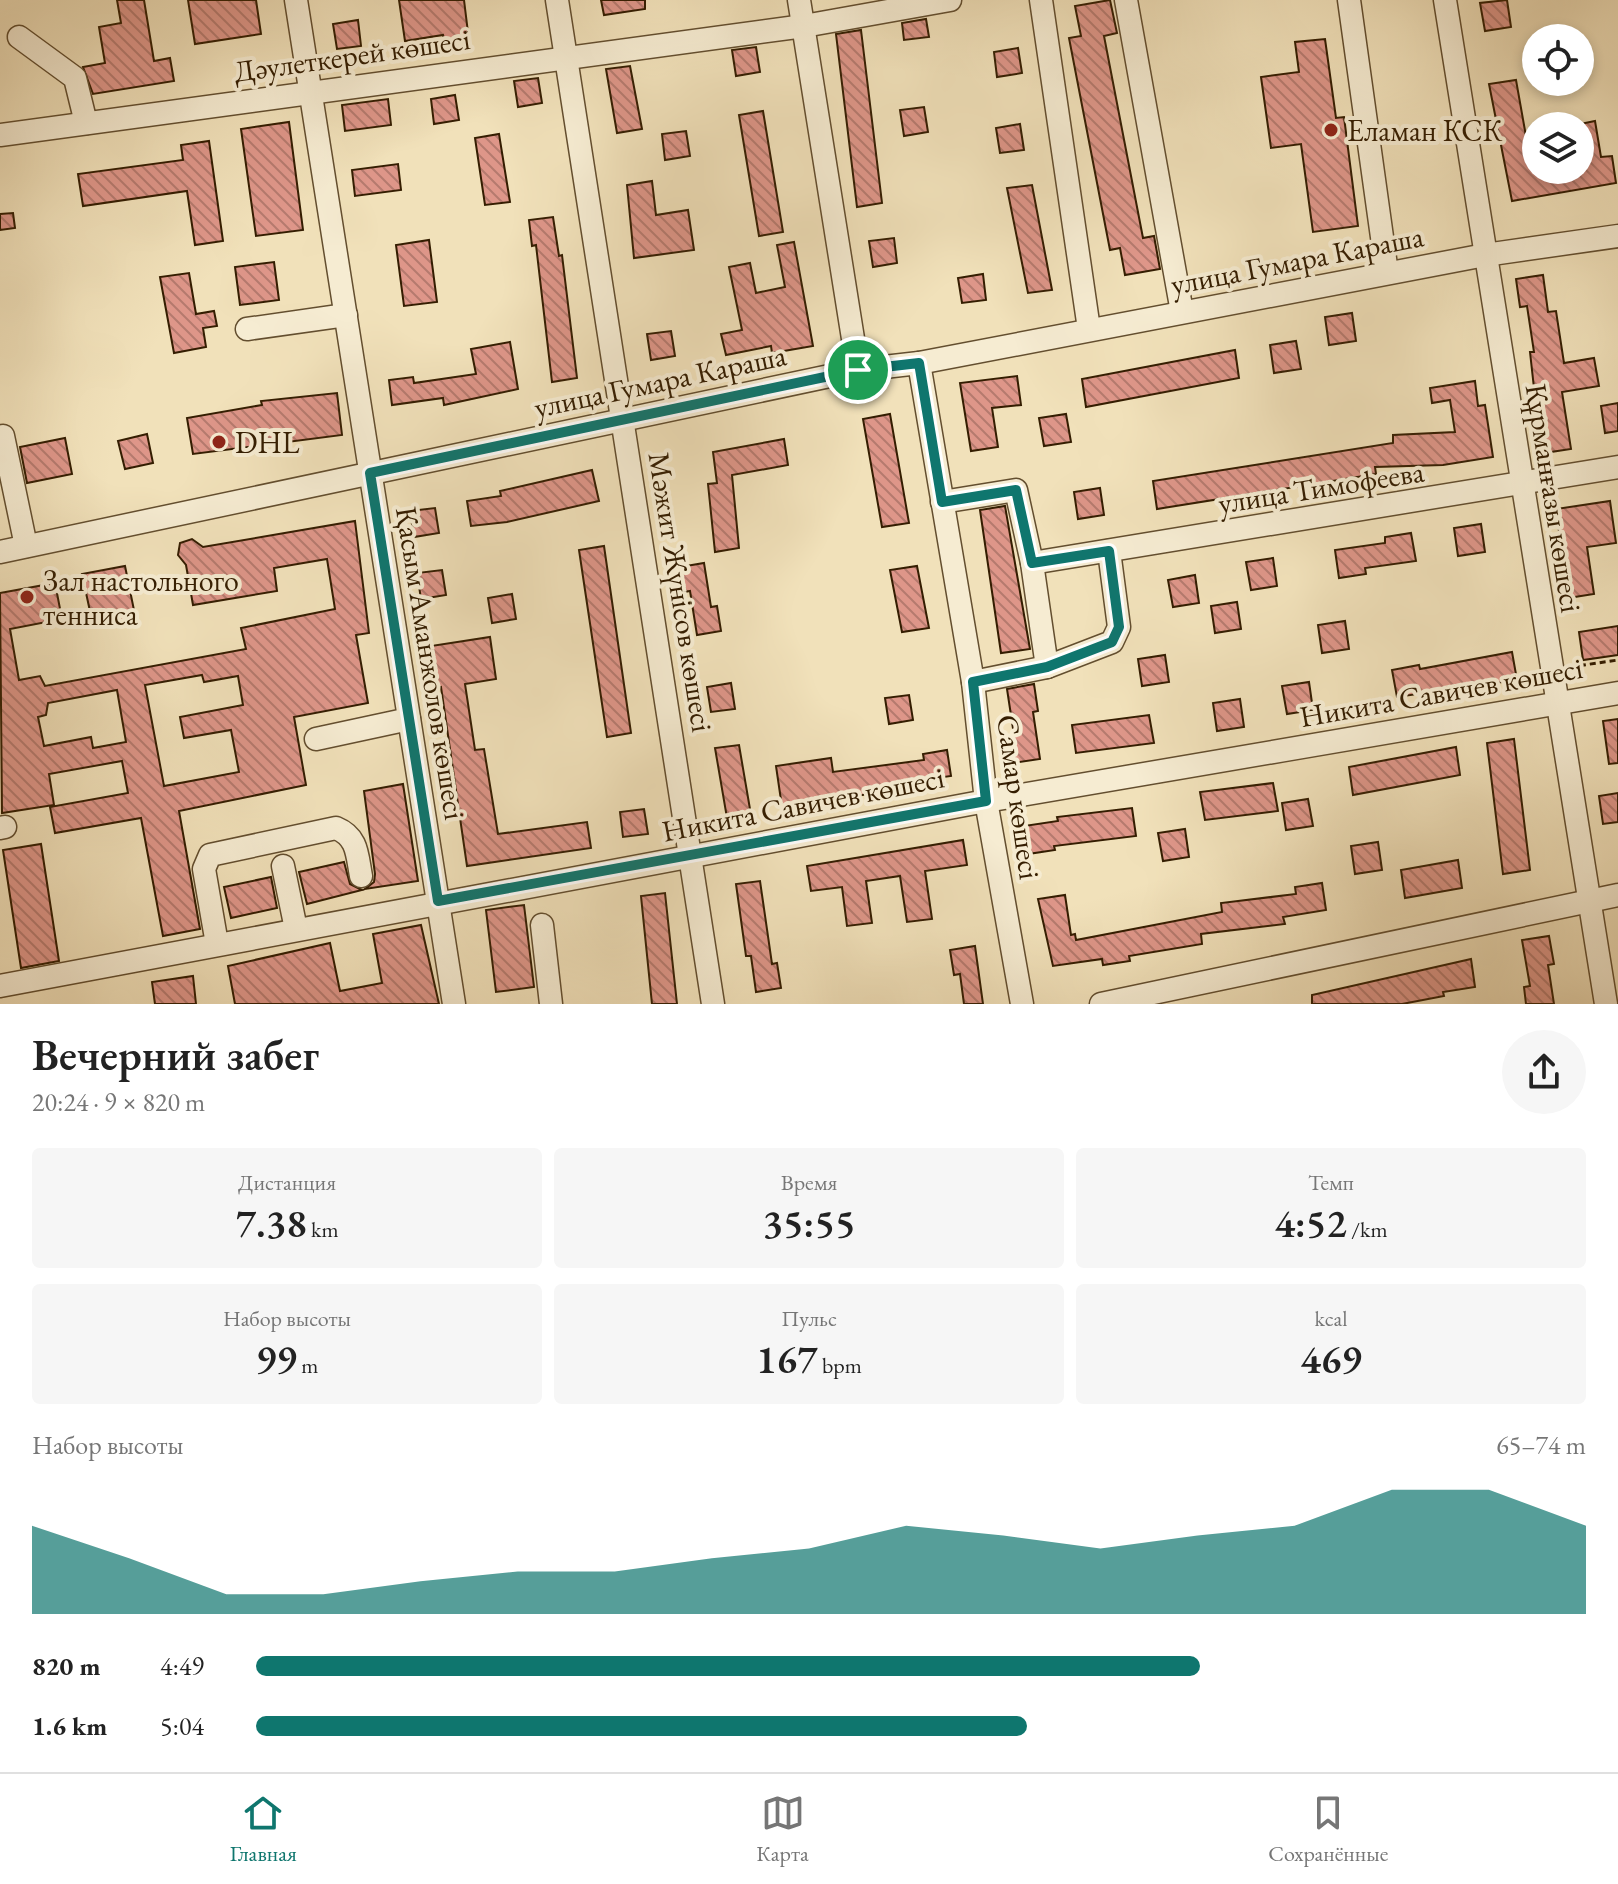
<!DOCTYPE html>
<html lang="ru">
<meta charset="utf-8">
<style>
body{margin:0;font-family:"EB Garamond",serif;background:#f6f6f6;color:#222;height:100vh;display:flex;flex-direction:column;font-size:30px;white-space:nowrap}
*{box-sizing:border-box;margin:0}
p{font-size:26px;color:#767676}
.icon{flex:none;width:44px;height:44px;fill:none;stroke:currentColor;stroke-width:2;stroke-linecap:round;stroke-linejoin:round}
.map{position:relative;height:1004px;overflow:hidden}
.details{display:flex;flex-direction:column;background:#fff;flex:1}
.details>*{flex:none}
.tools{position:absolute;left:1522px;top:24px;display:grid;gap:16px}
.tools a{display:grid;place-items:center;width:72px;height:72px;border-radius:50%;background:#fff;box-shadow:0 4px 12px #0003;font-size:40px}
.pin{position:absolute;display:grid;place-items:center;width:68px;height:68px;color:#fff;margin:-34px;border:4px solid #fff;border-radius:50%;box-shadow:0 2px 8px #0007}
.round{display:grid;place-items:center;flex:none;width:84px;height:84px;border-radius:42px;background:#f6f6f6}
.head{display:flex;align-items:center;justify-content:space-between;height:136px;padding:0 32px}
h1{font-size:44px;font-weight:600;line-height:60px}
.stats{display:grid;grid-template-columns:repeat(3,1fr);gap:12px;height:136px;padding:8px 32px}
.stats div{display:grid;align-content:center;border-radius:8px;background:#f6f6f6;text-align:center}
.stats b{font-size:40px;font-weight:600}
.stats small{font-size:22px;font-weight:400}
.stats p{font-size:22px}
.chart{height:224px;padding:16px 32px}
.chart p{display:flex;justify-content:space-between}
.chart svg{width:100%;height:144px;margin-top:8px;fill:#0f766e;opacity:.7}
ul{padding:0 32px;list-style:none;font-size:26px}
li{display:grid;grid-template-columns:128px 96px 1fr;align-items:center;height:60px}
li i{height:20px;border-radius:10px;background:#0f766e}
.tab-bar{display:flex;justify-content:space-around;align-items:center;height:112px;border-top:2px solid #e0e0e0;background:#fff;font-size:22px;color:#767676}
.tab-bar a{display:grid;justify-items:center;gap:4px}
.tab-bar .on{color:#0f766e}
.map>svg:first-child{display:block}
.building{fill:url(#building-back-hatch);stroke:#341d01;stroke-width:2;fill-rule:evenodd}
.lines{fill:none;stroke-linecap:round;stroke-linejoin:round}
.minor-casing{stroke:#634e2f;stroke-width:25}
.path{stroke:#341d01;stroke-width:3;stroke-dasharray:6 4;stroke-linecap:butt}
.minor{stroke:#f6ecd2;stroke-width:22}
.route-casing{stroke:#fff;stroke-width:16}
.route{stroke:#0f766e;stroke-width:10}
.poi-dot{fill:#8f2418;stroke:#f6ecd2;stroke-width:3}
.labels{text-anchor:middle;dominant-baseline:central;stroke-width:8;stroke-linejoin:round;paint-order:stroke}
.street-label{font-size:30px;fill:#341d01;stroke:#f6ecd2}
.poi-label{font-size:30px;fill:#341d01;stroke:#f6ecd2;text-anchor:start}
</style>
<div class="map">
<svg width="1618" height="1004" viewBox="0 0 1618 1004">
<defs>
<pattern id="building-back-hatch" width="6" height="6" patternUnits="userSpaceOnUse" patternTransform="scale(2)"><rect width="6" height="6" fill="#de9689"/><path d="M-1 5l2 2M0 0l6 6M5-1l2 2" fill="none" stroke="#b57a6e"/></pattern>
</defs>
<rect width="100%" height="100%" fill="#f1e1ba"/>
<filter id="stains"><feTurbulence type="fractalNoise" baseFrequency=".0025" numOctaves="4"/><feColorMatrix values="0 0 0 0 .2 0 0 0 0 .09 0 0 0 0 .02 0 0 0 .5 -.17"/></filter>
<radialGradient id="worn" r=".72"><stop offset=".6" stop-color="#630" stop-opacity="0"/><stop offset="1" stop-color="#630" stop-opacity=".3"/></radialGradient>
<g class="building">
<path d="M 117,0 L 144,0 L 154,61 L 170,58 L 174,81 L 93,94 L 83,67 L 105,63 L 99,27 L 121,23 Z"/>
<path d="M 188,0 L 256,0 L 261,34 L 195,44 Z"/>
<path d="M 399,0 L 464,0 L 469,41 L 444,44 L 443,35 L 405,41 Z"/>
<path d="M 601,0 L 645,0 L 645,9 L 604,15 Z"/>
<path d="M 1110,0 L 1117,33 L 1104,36 L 1143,238 L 1154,236 L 1160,269 L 1125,275 L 1120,248 L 1110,250 L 1069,38 L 1081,36 L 1075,6 Z"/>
<path d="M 1507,0 L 1511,27 L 1485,31 L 1480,3 Z"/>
<path d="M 926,19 L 929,37 L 904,40 L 902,23 Z"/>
<path d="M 358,20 L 361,46 L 337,49 L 333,24 Z"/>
<path d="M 861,30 L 882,203 L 857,207 L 836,34 Z"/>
<path d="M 1325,39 L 1336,118 L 1344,117 L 1358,226 L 1313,232 L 1301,144 L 1271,148 L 1261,77 L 1299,72 L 1295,42 Z"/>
<path d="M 756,47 L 760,72 L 736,76 L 732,50 Z"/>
<path d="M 1018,48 L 1022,73 L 997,77 L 994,52 Z"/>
<path d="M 630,66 L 642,129 L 617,133 L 606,69 Z"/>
<path d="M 538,78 L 542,103 L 518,107 L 514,81 Z"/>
<path d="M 1516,80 L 1532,170 L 1580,170 L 1580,124 L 1595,121 L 1601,157 L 1612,156 L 1616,183 L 1512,201 L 1489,84 Z"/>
<path d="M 455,95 L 459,120 L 434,124 L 431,99 Z"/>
<path d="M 388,99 L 391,125 L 345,131 L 342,105 Z"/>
<path d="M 924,107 L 928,132 L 904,136 L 900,110 Z"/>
<path d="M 763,111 L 783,232 L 759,236 L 739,115 Z"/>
<path d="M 289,122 L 303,230 L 256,236 L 241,129 Z"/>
<path d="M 1020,124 L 1024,150 L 1000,153 L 996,128 Z"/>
<path d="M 686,131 L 690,156 L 665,160 L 662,134 Z"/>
<path d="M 499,134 L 510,202 L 485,205 L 475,138 Z"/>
<path d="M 209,141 L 223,241 L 195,245 L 187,191 L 83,206 L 78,174 L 183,160 L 181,145 Z"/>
<path d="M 398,164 L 401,190 L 355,196 L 352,170 Z"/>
<path d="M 652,181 L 656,215 L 688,210 L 694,250 L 634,258 L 627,185 Z"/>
<path d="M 1032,185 L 1052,290 L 1028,293 L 1007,188 Z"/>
<path d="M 13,213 L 15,228 L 0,230 L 0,214 Z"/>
<path d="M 553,217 L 559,256 L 562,255 L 577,378 L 552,382 L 536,245 L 532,246 L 529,220 Z"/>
<path d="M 894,238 L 897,263 L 873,267 L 869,241 Z"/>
<path d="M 429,240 L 437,302 L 404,306 L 396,245 Z"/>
<path d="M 794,242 L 813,346 L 772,353 L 771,346 L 726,355 L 721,334 L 742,330 L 729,267 L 750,263 L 756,293 L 785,287 L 777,245 Z"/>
<path d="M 274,262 L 279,300 L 240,305 L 235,267 Z"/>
<path d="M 189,273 L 196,314 L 214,311 L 217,326 L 203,328 L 206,347 L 174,353 L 160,277 Z"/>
<path d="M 983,274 L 986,300 L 962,303 L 958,278 Z"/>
<path d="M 1543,275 L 1548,312 L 1556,311 L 1564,363 L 1594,358 L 1599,386 L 1562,392 L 1571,449 L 1544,453 L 1534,388 L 1530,352 L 1534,352 L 1527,306 L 1520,307 L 1516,279 Z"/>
<path d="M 1352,313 L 1356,341 L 1329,345 L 1325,317 Z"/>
<path d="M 671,331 L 675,356 L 651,360 L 647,334 Z"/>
<path d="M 1296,341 L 1301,369 L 1274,373 L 1270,345 Z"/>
<path d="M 510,342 L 518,389 L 444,405 L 443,398 L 392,405 L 389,380 L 413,377 L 414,383 L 476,374 L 471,349 Z"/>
<path d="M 1235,350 L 1239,378 L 1086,407 L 1082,379 Z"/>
<path d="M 1017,376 L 1021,405 L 992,408 L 998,447 L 971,451 L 960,383 Z"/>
<path d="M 1475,381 L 1478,406 L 1485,405 L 1493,457 L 1443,465 L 1375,467 L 1376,474 L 1157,509 L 1153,481 L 1393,443 L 1393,435 L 1455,432 L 1450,400 L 1432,403 L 1430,388 Z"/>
<path d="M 337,393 L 342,435 L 193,454 L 187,418 L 262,405 L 261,401 Z"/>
<path d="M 1618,403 L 1618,431 L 1605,433 L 1601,406 Z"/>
<path d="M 890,414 L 909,523 L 882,527 L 863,419 Z"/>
<path d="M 1066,414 L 1071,442 L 1044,446 L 1039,418 Z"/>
<path d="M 147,434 L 153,463 L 125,469 L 118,441 Z"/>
<path d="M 65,438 L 72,474 L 27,483 L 20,447 Z"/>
<path d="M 784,439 L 788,465 L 732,475 L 739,548 L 715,552 L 708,484 L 717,483 L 713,452 Z"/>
<path d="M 592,470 L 599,501 L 507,522 L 471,526 L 467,501 L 501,496 L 500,491 Z"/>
<path d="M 1100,488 L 1104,515 L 1078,519 L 1074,492 Z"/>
<path d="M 1610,501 L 1616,543 L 1587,547 L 1594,594 L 1568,598 L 1556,509 Z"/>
<path d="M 1005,506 L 1030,649 L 1001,653 L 980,510 Z"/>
<path d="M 435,508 L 439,533 L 414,537 L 410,511 Z"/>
<path d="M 355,521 L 369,633 L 356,635 L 368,703 L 294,717 L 306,785 L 179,811 L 200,929 L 163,936 L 141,818 L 55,833 L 50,807 L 128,793 L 122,761 L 49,774 L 54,805 L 2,813 L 0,593 L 55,583 L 62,619 L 10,629 L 19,680 L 40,676 L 45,686 L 246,649 L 241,628 L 335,609 L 327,559 L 274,568 L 277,591 L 193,605 L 186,565 L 178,555 L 180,543 L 192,539 L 203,547 ZM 202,675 L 204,682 L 238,676 L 243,705 L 180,717 L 184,738 L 231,730 L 239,772 L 164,786 L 145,685 ZM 117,690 L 126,742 L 93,748 L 91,737 L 44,746 L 38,717 L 46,715 L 48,703 Z"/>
<path d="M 1481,524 L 1485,552 L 1458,556 L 1454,528 Z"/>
<path d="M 1411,533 L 1416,561 L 1365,568 L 1366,574 L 1339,578 L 1335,550 L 1385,543 L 1385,537 Z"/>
<path d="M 604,546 L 631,733 L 607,737 L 579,550 Z"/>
<path d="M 1273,558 L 1277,586 L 1251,590 L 1246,562 Z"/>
<path d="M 704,563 L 711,607 L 717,606 L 721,631 L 697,635 L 690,591 L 684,592 L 680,567 Z"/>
<path d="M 125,566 L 136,620 L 112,625 L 110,613 L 91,616 L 82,574 Z"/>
<path d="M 917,566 L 929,628 L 902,632 L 890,570 Z"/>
<path d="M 442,570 L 446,595 L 421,599 L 417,573 Z"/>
<path d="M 1195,575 L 1199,603 L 1173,607 L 1168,580 Z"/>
<path d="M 512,594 L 516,619 L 492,623 L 488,598 Z"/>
<path d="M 1237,602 L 1241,629 L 1215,633 L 1211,606 Z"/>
<path d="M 1345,621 L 1349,649 L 1322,653 L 1318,625 Z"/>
<path d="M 1618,626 L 1618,655 L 1583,660 L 1579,632 Z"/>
<path d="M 490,637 L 496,679 L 465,684 L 475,750 L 484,749 L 498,834 L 587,822 L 591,848 L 467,866 L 441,687 L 438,688 L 431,646 Z"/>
<path d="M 1512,652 L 1517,680 L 1397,697 L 1392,670 L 1419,665 L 1420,669 Z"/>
<path d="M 1165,655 L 1169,682 L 1142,686 L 1138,659 Z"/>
<path d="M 1309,682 L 1313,710 L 1287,714 L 1282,686 Z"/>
<path d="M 731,683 L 735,709 L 711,712 L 707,687 Z"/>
<path d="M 1034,684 L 1038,711 L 1033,712 L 1040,759 L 1013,763 L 1009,736 L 1014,735 L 1007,689 Z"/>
<path d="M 909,695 L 913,720 L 889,724 L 885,698 Z"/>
<path d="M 1240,699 L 1244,727 L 1217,731 L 1213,703 Z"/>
<path d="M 1149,715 L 1154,743 L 1076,753 L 1072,725 Z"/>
<path d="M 1618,719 L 1618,763 L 1609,764 L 1603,721 Z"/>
<path d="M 1514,739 L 1530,870 L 1503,874 L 1487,743 Z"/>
<path d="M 739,745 L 751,815 L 727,818 L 715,748 Z"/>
<path d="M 1456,747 L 1460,775 L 1353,795 L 1349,767 Z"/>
<path d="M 947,750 L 951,776 L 915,781 L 916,787 L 782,807 L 776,766 L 831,758 L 833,772 L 924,760 L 923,754 Z"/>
<path d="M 1273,783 L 1278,811 L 1205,820 L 1200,792 Z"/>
<path d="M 403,784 L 418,881 L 365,889 L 374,882 L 375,874 L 364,791 Z"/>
<path d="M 1618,793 L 1618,822 L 1603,824 L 1599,796 Z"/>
<path d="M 1308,799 L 1313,826 L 1286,830 L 1282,803 Z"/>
<path d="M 1132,808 L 1136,836 L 1054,846 L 1055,850 L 1028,854 L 1024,826 L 1058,821 L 1057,817 Z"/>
<path d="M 644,809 L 648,834 L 623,837 L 620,812 Z"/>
<path d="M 1185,829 L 1189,857 L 1163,861 L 1158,833 Z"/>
<path d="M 963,840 L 967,865 L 925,871 L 932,919 L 907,922 L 900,876 L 866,881 L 872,923 L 847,926 L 842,887 L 811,891 L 807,866 Z"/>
<path d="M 1378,842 L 1382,870 L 1355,874 L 1351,846 Z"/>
<path d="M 41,844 L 59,961 L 21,968 L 3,850 Z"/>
<path d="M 1458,860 L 1462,888 L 1405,898 L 1401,870 Z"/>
<path d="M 344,862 L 350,884 L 362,890 L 307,904 L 299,872 Z"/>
<path d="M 271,877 L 277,908 L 231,918 L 224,887 Z"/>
<path d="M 760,881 L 772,964 L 777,963 L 781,988 L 756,992 L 751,956 L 746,956 L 736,884 Z"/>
<path d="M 1322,883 L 1326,910 L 1283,917 L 1285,924 L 1201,934 L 1202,944 L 1129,956 L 1130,961 L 1103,965 L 1102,959 L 1053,966 L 1038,899 L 1065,895 L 1071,935 L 1075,934 L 1076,940 L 1222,912 L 1221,903 L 1296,894 L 1295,887 Z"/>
<path d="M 665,893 L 677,1004 L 652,1004 L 641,896 Z"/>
<path d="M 524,905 L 534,987 L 496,992 L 486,910 Z"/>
<path d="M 421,925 L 439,1004 L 235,1004 L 228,966 L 330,943 L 340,991 L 382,983 L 373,934 Z"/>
<path d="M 1549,936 L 1554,964 L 1548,965 L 1554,1004 L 1526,1004 L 1524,987 L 1530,986 L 1522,940 Z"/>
<path d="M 975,946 L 983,1004 L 964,1004 L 960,974 L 954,975 L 950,950 Z"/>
<path d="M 1471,959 L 1475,987 L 1443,992 L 1444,996 L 1402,1004 L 1312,1004 L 1312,995 Z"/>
<path d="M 193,976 L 196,1004 L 155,1004 L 152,982 Z"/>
</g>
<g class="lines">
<defs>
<g id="minor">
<path d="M 296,0 L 454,1004"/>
<path d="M 557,0 L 713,1004"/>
<path d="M 799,0 L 858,370"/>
<path d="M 1041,0 L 1089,329"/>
<path d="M 1126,0 L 1182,312"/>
<path d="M 1349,0 L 1387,273"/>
<path d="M 1445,0 L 1606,1004"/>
<path d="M 19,37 L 75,78 L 86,123"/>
<path d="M 0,135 L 804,26 L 950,0"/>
<path d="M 247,329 L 346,315"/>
<path d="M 919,363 L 973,682 L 986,801 L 1022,1004"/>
<path d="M 3,436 L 26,546"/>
<path d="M 942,502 L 1016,490 L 1032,563 L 1047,667"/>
<path d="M 0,552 L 858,370 L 919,363 L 1485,255 L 1618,236"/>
<path d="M 1032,563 L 1618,467"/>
<path d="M 973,682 L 1047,667 L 1112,642 L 1119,627 L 1109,551"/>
<path d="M 316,739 L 409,719"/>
<path d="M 0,828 L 5,827"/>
<path d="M 283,866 L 296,929"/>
<path d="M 542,925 L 551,1004"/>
<path d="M 217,944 L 204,869 L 210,855 L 336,828 C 358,837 357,855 361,876"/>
<path d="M 0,986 L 986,801 L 1618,693"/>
<path d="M 1101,1004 L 1618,895"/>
</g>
</defs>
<use href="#minor" class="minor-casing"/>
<path class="path" d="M 1570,667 L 1618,660"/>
<use href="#minor" class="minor"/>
</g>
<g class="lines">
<defs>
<path id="route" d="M 919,363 L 942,502 L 1016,490 L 1032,563 L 1109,551 L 1119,627 L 1112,642 L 1047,667 L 973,682 L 986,801 L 438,901 L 370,473 L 858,370 Z"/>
</defs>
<use href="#route" class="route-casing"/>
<use href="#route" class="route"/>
</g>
<g class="poi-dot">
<circle cx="1331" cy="130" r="8"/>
<circle cx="219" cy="442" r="8"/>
<circle cx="27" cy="597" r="8"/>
</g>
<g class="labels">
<g class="street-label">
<text transform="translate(352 55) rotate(-8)">Дәулеткерей көшесі</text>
<text transform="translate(1297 260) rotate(-11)">улица Гумара Караша</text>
<text transform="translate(660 381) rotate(-12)">улица Гумара Караша</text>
<text transform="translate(1321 487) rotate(-9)">улица Тимофеева</text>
<text transform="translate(1554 498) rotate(81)">Құрманғазы көшесі</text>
<text transform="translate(681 592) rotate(81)">Мәжит Жүнісов көшесі</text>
<text transform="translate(431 663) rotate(81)">Қасым Аманжолов көшесі</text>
<text transform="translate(1441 692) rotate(-10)">Никита Савичев көшесі</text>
<text transform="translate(1019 797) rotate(82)">Самар көшесі</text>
<text transform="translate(803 804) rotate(-11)">Никита Савичев көшесі</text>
</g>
<g class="poi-label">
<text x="1347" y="130">Еламан КСК</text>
<text x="235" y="442">DHL</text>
<text x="43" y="580">Зал настольного<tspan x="43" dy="34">тенниса</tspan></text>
</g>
</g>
<rect width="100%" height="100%" filter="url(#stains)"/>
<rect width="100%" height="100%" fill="url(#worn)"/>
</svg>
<div class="tools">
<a><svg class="icon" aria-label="locate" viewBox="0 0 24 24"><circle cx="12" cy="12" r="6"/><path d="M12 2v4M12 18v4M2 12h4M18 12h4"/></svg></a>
<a><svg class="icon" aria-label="layers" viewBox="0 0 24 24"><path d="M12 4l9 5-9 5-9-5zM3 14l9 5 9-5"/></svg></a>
</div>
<div class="pin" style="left:858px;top:370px;background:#1e9e55"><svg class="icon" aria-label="arrive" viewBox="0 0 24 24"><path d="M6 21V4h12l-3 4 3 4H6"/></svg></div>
</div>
<section class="details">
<div class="head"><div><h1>Вечерний забег</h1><p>20:24 · 9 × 820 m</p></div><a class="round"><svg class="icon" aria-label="share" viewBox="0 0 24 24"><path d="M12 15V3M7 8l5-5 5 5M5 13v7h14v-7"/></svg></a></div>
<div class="stats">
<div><p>Дистанция</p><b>7.38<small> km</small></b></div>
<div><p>Время</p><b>35:55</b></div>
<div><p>Темп</p><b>4:52<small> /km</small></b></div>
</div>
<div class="stats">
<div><p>Набор высоты</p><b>99<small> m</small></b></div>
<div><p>Пульс</p><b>167<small> bpm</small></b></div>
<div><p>kcal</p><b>469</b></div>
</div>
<div class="chart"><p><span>Набор высоты</span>65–74 m</p>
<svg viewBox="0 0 160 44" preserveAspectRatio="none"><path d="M0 44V17L10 27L20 38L30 38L40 34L50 31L60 31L70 27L80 24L90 17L100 20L110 24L120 20L130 17L140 6L150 6L160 17V44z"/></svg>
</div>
<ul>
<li><b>820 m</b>4:49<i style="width:71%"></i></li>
<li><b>1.6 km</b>5:04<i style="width:58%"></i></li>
</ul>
</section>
<nav class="tab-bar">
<a class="on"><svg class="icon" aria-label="home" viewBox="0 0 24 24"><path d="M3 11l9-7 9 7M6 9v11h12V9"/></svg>Главная</a>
<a><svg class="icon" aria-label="map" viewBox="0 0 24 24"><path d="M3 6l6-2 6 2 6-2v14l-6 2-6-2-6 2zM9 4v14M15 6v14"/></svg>Карта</a>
<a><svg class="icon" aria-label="saved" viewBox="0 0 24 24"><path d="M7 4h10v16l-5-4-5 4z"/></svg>Сохранённые</a>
</nav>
